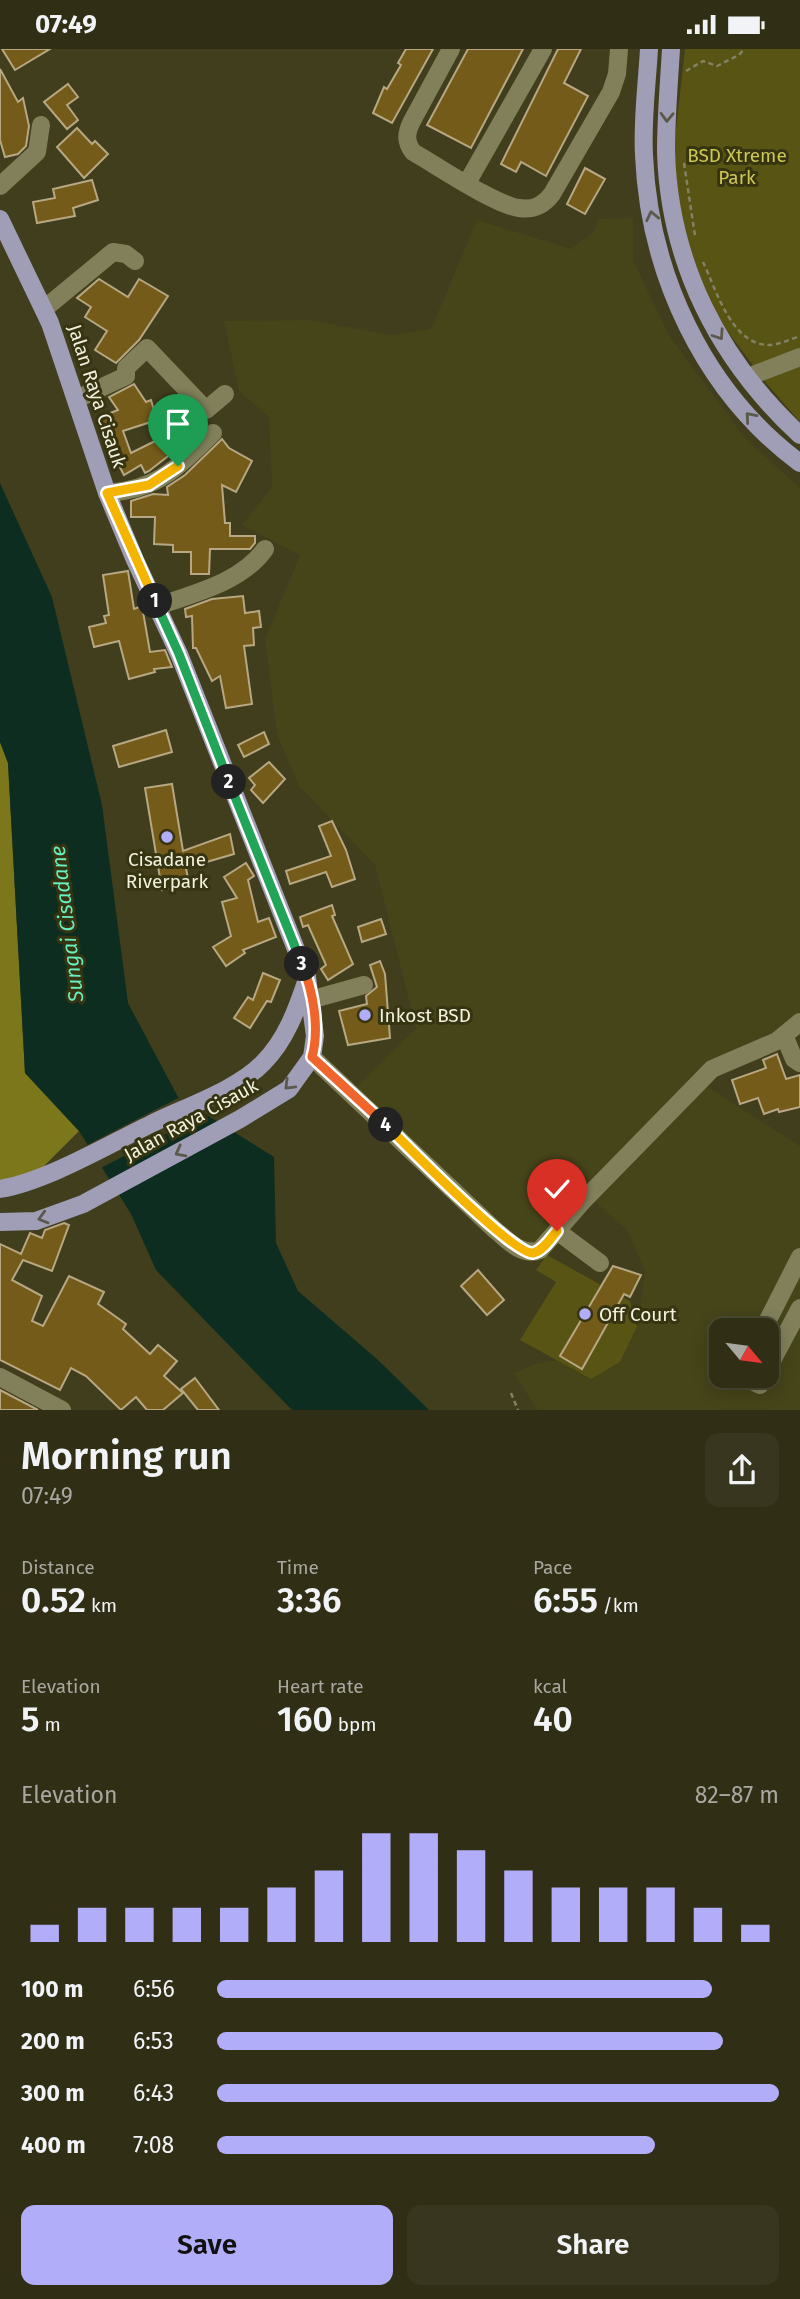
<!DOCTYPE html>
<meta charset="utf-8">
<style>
body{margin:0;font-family:"Fira Sans",sans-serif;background:#38361e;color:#f1f3f6;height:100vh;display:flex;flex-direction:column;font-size:26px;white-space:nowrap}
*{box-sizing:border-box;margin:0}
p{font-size:23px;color:#a8a8a0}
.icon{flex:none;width:38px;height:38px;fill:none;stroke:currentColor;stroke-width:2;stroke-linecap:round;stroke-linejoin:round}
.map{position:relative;height:1361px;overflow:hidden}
.sheet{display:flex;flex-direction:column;background:#302e15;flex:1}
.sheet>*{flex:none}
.needle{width:46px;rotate:119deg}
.buttons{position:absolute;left:709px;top:1269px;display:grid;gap:14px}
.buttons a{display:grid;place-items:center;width:70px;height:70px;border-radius:14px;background:#302e15;box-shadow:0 4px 18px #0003,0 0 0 2px #4b4a34;font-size:35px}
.pin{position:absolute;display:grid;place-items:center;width:60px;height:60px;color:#fff;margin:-72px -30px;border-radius:50% 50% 50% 0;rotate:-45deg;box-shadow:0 0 7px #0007}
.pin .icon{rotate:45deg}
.km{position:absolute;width:35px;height:35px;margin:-18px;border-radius:50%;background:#222;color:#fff;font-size:19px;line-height:35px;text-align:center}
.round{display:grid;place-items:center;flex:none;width:74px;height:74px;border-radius:14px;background:#38361e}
.headline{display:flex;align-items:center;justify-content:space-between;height:119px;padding:0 21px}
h1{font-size:38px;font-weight:600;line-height:52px}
.stats{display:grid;grid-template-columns:repeat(3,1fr);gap:10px;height:119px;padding:7px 21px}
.stats div{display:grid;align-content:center}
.stats b{font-size:35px;font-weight:600}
.stats small{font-size:19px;font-weight:400}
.stats p{font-size:19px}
.chart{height:196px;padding:14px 21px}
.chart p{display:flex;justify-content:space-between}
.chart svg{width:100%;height:126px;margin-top:7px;stroke:#b2adf9;stroke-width:6}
.action{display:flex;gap:14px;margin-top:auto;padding:14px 21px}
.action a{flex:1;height:80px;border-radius:14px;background:#b2adf9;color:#111;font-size:28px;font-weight:600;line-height:80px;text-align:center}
.action a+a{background:#38361e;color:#f1f3f6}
ul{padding:0 21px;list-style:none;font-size:23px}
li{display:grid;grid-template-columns:112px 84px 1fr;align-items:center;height:52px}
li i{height:18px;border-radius:9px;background:#b2adf9}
.status{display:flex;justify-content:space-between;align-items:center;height:49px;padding:0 35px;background:#302e15;direction:ltr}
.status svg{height:19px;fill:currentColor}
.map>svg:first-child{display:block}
.built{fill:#464419;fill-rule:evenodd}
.green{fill:#575414}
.forest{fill:#7b771a}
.water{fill:#0d2d21}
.pier{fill:#403e1c}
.building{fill:#745b19;stroke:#b7a783;stroke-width:2}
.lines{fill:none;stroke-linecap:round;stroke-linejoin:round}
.path{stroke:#838265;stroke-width:2.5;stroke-dasharray:5 3.5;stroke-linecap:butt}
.minor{stroke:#81805b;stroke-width:18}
.major{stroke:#a09db7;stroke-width:18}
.oneway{stroke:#5b594b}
.split-1-casing{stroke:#fff;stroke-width:14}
.split-2-casing{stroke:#fff;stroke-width:14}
.split-3-casing{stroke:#fff;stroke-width:14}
.split-4-casing{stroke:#fff;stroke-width:14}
.split-5-casing{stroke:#fff;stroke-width:14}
.split-1{stroke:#f5b400;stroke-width:9}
.split-2{stroke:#22a559;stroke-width:9}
.split-3{stroke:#22a559;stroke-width:9}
.split-4{stroke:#f0652b;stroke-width:9}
.split-5{stroke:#f5b400;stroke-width:9}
.poi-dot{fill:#b2adf9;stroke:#363411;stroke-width:2.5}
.labels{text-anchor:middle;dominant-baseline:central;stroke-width:6;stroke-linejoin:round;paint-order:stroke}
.park-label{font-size:19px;fill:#cdc852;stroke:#363411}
.street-label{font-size:19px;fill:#f2f2de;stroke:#363411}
.poi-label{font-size:19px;fill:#f2f2de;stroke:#363411;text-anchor:start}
.water-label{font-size:21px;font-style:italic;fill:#67f0bf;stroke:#363411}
</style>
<div class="status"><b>07:49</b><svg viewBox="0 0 49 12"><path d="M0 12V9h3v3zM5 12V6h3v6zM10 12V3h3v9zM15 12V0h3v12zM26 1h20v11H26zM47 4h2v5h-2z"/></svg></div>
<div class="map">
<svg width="800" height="1361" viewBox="0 0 800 1361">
<rect width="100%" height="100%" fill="#403e1c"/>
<path class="built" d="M 633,169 L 633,211 L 670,288 L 745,389 L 800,439 L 800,987 L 723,1021 L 706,1037 L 800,1097 L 800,1361 L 537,1361 L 514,1324 L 535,1315 L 557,1311 L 591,1330 L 620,1313 L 637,1278 L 645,1223 L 628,1182 L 581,1140 L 539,1190 L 532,1194 L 520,1193 L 354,1040 L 416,979 L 375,816 L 299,737 L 277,686 L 265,590 L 300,506 L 242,476 L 272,438 L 269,368 L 239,342 L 224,272 L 308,271 L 392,286 L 431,280 L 477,171 L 571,200 L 594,182 L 598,170 ZM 721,1281 L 766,1281 L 766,1326 L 721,1326 Z"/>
<g class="green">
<path d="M 685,0 L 800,0 L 800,373 L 767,335 L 722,275 L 687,209 L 672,116 Z"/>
<path d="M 547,1206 L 630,1252 L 637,1278 L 620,1313 L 591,1330 L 520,1291 L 556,1233 L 536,1221 Z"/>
</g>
<path class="forest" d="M 0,693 L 8,714 L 25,1024 L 79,1082 L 37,1124 L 0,1131 Z"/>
<path class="water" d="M 0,434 L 52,548 L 102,756 L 128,954 L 178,1048 L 274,1108 L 276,1194 L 298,1242 L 378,1311 L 429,1361 L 292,1361 L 156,1221 L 131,1165 L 79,1082 L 25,1024 L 8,714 L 0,693 Z"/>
<path class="pier" d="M 182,1047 L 208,1063 L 99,1120 L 85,1097 Z"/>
<g class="building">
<path d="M 2,0 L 50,0 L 15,21 Z"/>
<path d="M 406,0 L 433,0 L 392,74 L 373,64 L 384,38 L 387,40 L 401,16 L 398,14 Z"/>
<path d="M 468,0 L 523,0 L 471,99 L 427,76 Z"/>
<path d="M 558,0 L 581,0 L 564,34 L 588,47 L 546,127 L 521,113 L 516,123 L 501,115 Z"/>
<path d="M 0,20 L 18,53 L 23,49 L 29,77 L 26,97 L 18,105 L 5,108 L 0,91 Z"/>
<path d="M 68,35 L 78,48 L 67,56 L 78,71 L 67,80 L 44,53 Z"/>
<path d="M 77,79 L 92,95 L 95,92 L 108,105 L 84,129 L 57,98 Z"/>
<path d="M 585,119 L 605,130 L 585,165 L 567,155 Z"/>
<path d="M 92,131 L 98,151 L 73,159 L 75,167 L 37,174 L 33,153 L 55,149 L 53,140 Z"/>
<path d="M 99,230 L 128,248 L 139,230 L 168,247 L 139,291 L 116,314 L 95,301 L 107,282 L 85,268 L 91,258 L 77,249 Z"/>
<path d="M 134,335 L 146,353 L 151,351 L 157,371 L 123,382 L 131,404 L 181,379 L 190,390 L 149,422 L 145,424 L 141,416 L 124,426 L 111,401 L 100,368 L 118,361 L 109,348 Z"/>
<path d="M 222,390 L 229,399 L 252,412 L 236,443 L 222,436 L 225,474 L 230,474 L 230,487 L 255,487 L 255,494 L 250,500 L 210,500 L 209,525 L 191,525 L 191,503 L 173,503 L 173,496 L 154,495 L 155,468 L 131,468 L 131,452 L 153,445 L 168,446 L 167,438 L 185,426 Z"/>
<path d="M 128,522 L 134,560 L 142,557 L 150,603 L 165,601 L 172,618 L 154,620 L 155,623 L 129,630 L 119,592 L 94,598 L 89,578 L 106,574 L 104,567 L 109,566 L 103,526 Z"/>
<path d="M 243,547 L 245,564 L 259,562 L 261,578 L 253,579 L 254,596 L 244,597 L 252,655 L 226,659 L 220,627 L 212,632 L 196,599 L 193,599 L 192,567 L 186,568 L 185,560 L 212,550 Z"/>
<path d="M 166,681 L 172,703 L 119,718 L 113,697 Z"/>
<path d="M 264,683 L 269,695 L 244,708 L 238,696 Z"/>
<path d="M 269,713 L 285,730 L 263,754 L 251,741 L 255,736 L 249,729 Z"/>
<path d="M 172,735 L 183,802 L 230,785 L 234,805 L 186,819 L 189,836 L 162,841 L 145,739 Z"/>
<path d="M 332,772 L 346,801 L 355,830 L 332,838 L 326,823 L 290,835 L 286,822 L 331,807 L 319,777 Z"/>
<path d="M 246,814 L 254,827 L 248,831 L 258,873 L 269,869 L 276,888 L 243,901 L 245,904 L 226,917 L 213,898 L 231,887 L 222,853 L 237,849 L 224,828 Z"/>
<path d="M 332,856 L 335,866 L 332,867 L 353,915 L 328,931 L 321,920 L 326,916 L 308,876 L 303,878 L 300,868 Z"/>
<path d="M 381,870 L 386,885 L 362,893 L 358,878 Z"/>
<path d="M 380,912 L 385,925 L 390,989 L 348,996 L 339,962 L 367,955 L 366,947 L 377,938 L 370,916 Z"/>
<path d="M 263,924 L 280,931 L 271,953 L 267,952 L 250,979 L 234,969 L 248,948 L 253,951 Z"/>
<path d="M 777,1005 L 786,1030 L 800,1026 L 800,1058 L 779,1063 L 778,1060 L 764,1065 L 758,1049 L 740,1055 L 732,1031 L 766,1019 L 763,1011 Z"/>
<path d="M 64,1174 L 69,1176 L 52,1222 L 23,1211 L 12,1231 L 42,1247 L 32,1272 L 43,1277 L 69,1227 L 104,1243 L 98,1255 L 126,1275 L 123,1280 L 150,1305 L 158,1296 L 177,1312 L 164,1327 L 183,1344 L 163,1361 L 147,1361 L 136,1348 L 121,1361 L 86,1327 L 71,1319 L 60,1341 L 0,1311 L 0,1195 L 21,1205 L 30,1184 L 42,1189 L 45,1181 Z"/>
<path d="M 613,1217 L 641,1226 L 630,1248 L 624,1245 L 582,1320 L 560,1307 Z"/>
<path d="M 478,1221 L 504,1251 L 487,1266 L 461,1237 Z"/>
<path d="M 195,1329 L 219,1361 L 198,1361 L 181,1340 Z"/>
<path d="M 0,1341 L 38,1361 L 0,1361 Z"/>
</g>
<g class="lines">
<g class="path">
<path d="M 686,22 L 703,12 L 717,17 L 739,6 L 744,0"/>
<path d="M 684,114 L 695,187"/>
<path d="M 703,213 C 716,240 731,295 768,296 C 778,296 791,290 800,287"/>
<path d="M 511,1344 L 518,1361"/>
</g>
<g class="minor">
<path d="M 451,0 L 412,72 C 406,84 405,92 413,103 C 436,116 495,156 519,159 C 533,161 543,157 552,145 L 611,43 L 617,25 L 619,0"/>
<path d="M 467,134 L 543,0"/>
<path d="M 0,137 L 37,103 L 41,76"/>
<path d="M 44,260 L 113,203 L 126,205 L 135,212"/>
<path d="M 748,328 L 800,308"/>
<path d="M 77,350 L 126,327 L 126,319 L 147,299 L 206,361 L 225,345"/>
<path d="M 107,444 C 160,440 176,419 213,384"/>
<path d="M 158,557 C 195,544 242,533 265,500"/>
<path d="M 299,954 L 364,936"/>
<path d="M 784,986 L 794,1010 L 800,1014"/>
<path d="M 312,1008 L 494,1180 C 508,1191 521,1208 540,1201 L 582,1153 L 712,1020 L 777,992 L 800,973"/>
<path d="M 557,1182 L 600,1214"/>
<path d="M 763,1281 L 800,1208"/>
<path d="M 766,1323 L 800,1259"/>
<path d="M 740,1326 L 760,1336 L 765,1326"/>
<path d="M 0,1328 L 62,1361"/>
</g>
<g class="major">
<path d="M 649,0 C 647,35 642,71 644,106 C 649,225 704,343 800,414"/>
<path d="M 671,0 C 669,34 666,68 666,102 C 669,214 719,311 800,386"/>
<path d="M 0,170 L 50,274 L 107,444 L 135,511 L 179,605 L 307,928 L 315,987 L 312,1008 L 289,1040 L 240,1070 L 83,1155 L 36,1172 L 0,1173"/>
<path d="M 0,1140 C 47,1132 107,1096 151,1075 C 185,1058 237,1041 263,1014 C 286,991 297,960 307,930"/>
</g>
</g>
<defs><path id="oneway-chevron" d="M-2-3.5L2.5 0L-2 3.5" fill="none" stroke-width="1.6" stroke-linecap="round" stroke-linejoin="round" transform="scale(1.75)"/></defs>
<g class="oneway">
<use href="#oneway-chevron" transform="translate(667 68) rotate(92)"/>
<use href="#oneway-chevron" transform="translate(652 167) rotate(-102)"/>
<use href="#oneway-chevron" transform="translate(719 286) rotate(56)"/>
<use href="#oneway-chevron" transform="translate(750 368) rotate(-131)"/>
<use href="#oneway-chevron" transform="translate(289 1036) rotate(135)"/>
<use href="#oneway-chevron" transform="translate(180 1103) rotate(152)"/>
<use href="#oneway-chevron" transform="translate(43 1169) rotate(164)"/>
</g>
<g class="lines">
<defs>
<path id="split-1" d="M 155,552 L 107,444 L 149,436 L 178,417"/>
<path id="split-2" d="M 155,552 L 179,605 L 229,733"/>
<path id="split-3" d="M 229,733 L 302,915"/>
<path id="split-4" d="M 302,915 C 313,942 320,979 312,1008 L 386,1076"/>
<path id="split-5" d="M 386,1076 C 406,1096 514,1206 533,1204 C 543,1202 551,1189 557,1182"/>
</defs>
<use href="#split-1" class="split-1-casing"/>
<use href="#split-2" class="split-2-casing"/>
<use href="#split-3" class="split-3-casing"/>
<use href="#split-4" class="split-4-casing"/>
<use href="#split-5" class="split-5-casing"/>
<use href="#split-1" class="split-1"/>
<use href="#split-2" class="split-2"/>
<use href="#split-3" class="split-3"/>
<use href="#split-4" class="split-4"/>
<use href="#split-5" class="split-5"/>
</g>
<g class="poi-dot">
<circle cx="167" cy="788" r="7"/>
<circle cx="365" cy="966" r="7"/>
<circle cx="585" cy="1265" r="7"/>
</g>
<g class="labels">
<g class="park-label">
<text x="737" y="106">BSD Xtreme<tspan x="737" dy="22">Park</tspan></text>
</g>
<g class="street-label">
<text transform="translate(97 347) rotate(72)">Jalan Raya Cisauk</text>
<text transform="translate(191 1071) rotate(-29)">Jalan Raya Cisauk</text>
</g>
<g class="poi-label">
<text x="167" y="810" text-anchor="middle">Cisadane<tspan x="167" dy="22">Riverpark</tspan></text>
<text x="379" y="966">Inkost BSD</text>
<text x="599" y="1265">Off Court</text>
</g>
<g class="water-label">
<text transform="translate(67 875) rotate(-97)">Sungai Cisadane</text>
</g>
</g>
</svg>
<div class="buttons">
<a><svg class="needle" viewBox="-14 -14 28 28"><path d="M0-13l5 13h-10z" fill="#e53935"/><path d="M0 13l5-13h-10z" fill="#a8a8a0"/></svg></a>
</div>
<div class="pin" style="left:178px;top:417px;background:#1e9e55"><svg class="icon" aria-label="arrive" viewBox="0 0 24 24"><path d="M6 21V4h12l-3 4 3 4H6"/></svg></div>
<div class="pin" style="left:557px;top:1182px;background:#d93025"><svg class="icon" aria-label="check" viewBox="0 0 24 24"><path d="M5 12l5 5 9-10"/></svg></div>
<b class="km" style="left:155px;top:552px">1</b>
<b class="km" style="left:229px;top:733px">2</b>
<b class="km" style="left:302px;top:915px">3</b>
<b class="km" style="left:386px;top:1076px">4</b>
</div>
<section class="sheet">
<div class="headline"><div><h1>Morning run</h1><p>07:49</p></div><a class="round"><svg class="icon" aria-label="share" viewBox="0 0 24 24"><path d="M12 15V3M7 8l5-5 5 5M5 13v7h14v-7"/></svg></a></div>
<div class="stats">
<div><p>Distance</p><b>0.52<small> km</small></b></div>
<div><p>Time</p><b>3:36</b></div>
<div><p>Pace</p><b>6:55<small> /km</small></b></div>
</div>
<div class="stats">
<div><p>Elevation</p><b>5<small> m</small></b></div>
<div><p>Heart rate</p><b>160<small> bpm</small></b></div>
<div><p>kcal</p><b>40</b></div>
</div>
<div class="chart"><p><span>Elevation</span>82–87 m</p>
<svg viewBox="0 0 160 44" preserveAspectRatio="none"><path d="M5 44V38M15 44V32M25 44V32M35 44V32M45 44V32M55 44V25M65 44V19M75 44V6M85 44V6M95 44V12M105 44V19M115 44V25M125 44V25M135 44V25M145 44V32M155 44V38"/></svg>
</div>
<ul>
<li><b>100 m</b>6:56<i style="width:88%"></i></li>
<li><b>200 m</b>6:53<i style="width:90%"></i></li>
<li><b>300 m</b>6:43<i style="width:100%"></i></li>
<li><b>400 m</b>7:08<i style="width:78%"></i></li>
</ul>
<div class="action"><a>Save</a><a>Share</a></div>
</section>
